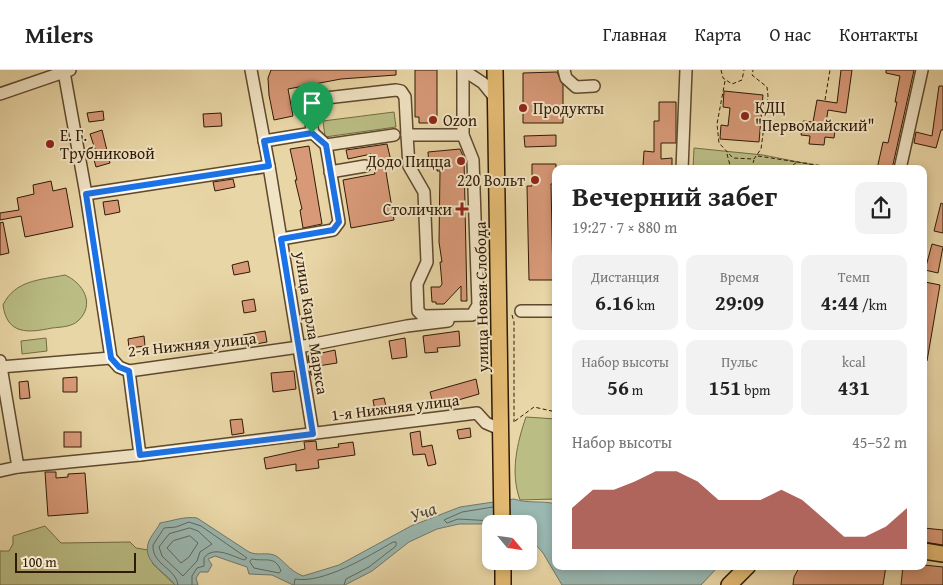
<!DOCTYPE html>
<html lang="ru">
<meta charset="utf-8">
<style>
body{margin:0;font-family:"Gentium Book Plus",serif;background:#f2f2f2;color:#222;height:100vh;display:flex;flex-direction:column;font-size:19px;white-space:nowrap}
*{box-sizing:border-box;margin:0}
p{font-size:16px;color:#767676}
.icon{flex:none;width:28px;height:28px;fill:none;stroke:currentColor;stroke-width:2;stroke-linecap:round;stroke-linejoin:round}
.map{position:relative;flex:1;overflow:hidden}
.side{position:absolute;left:552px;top:95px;width:375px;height:405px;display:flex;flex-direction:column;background:#fff;border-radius:10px;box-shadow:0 2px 8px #0003}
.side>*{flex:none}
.needle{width:32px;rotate:119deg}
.controls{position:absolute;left:482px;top:445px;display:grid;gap:10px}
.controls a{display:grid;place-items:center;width:55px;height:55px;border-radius:10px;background:#fff;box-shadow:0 2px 8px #0003;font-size:25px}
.scale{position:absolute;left:15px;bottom:12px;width:121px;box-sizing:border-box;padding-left:5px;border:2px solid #2e1a05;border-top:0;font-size:14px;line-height:18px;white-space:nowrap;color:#2e1a05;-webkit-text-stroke:4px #f1e4c5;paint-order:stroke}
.pin{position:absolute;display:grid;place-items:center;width:42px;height:42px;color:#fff;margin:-51px -21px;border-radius:50% 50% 50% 0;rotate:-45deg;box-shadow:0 0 5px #0007}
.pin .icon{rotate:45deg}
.round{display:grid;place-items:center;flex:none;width:52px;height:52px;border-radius:10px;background:#f2f2f2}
.head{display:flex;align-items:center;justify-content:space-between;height:85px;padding:0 20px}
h1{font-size:28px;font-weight:600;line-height:38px}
.figures{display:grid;grid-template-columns:repeat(3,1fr);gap:8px;height:85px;padding:5px 20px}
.figures div{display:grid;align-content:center;border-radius:10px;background:#f2f2f2;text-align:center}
.figures b{font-size:21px;font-weight:600}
.figures small{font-size:14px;font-weight:400}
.figures p{font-size:14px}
.chart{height:140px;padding:10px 20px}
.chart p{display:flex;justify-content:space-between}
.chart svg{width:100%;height:90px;margin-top:5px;fill:#8f2418;opacity:.7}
header{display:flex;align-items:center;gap:30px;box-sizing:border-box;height:70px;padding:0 25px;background:#fff;border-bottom:1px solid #e0e0e0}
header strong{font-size:24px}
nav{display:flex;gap:28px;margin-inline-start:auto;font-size:18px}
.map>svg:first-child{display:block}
.green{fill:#babd84;stroke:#746c44}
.water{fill:#9ab7b0;stroke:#6f786c}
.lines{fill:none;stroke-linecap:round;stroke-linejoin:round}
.shore{stroke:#64685a;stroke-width:1}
.building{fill:#d89978;stroke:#2e1a05}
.minor-casing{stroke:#5d492d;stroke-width:14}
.major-casing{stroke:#2e1a05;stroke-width:18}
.path{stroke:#2e1a05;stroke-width:1;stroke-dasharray:4 2.5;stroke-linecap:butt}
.minor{stroke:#f1e4c5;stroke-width:11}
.major{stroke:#e4bb73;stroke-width:15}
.route-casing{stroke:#fff;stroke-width:10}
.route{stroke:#1a73e8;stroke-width:6}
.poi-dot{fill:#8f2418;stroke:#f1e4c5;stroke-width:2}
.labels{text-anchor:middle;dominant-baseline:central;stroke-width:4;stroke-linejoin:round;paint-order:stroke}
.poi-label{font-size:16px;fill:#2e1a05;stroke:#f1e4c5;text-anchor:start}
.street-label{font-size:16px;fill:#2e1a05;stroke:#f1e4c5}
.water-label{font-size:18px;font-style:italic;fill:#4e4938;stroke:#f1e4c5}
</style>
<header>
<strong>Milers</strong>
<nav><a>Главная</a><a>Карта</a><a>О нас</a><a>Контакты</a></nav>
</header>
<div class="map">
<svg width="943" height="515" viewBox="0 0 943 515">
<rect width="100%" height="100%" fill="#e9d6a6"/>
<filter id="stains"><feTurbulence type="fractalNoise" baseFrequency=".004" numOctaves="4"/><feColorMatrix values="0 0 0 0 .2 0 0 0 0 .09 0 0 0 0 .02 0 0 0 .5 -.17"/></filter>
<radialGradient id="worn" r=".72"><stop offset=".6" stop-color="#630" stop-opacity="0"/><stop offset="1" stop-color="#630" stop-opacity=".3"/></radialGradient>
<g class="green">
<path d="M 394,42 L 396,57 L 325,67 L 323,51 Z"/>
<path d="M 694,78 L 763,85 L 834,99 L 693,99 Z"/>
<path d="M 65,205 C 83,213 96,234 78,251 C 71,257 61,257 52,258 C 28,263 7,265 3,235 C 15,210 40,210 65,205 Z"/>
<path d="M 46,268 L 47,281 L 22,284 L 21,271 Z"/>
<path d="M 526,347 L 556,349 L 556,429 L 520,430 C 510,403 517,373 526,347 Z"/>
<path d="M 45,456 L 61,473 L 130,472 L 136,478 L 148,480 L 153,494 L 175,515 L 0,515 L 0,481 L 9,481 L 13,474 L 13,466 Z"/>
</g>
<path class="water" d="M 514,429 C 529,434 540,430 556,434 L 556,496 L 717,496 L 716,499 L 701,515 L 562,515 L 543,483 L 529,467 L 529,454 L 459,454 L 437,459 L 409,472 L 372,501 L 345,515 L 293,515 L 272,505 L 249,504 L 247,497 L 215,486 L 208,489 L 212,495 L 208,502 L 200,502 L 196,508 L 198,515 L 175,515 C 166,502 143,493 148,474 C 150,466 157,460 160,453 C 172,451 185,446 197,448 L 249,482 C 258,486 265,482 274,485 C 281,487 289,501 303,506 L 339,495 L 411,456 L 460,437 Z"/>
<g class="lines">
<g class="shore">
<path d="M 493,437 L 462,442 L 444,450 L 447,453 L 458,449 L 493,451"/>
<path d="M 190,458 L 198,461 L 212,474 L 200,482 L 197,491 L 183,506 L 162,486 L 159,477 L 169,464 Z"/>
<path d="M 190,466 L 198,473 L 189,487 L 181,493 L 167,478 L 173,471 Z"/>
<path d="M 252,489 C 266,492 275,485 281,501 L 279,503 L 254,498 L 250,492 Z"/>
<path d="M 178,515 C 176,498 152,495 153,475 L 164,458 L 176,457 L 189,452 L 201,456 L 247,488 L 244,490 C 232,486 213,475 204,488 L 204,496 L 197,498 L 192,506 L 192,515"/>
<path d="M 294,515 L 295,509 C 323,514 369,486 393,472 L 396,472 L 396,476 L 369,497 L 346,509 L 344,515"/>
</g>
</g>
<g class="building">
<path d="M 271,0 L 396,0 L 396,5 L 341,9 L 288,19 L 293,46 L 274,50 L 269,25 L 268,8 Z"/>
<path d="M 415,0 L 437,0 L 437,53 L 419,53 L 419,47 L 415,47 Z"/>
<path d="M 841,0 L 852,0 L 846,43 L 828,40 L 826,53 L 836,54 L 834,68 L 825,67 L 824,75 L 809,74 L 810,66 L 801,65 L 803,51 L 813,52 L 817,30 L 837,33 Z"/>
<path d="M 886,0 L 914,0 L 892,99 L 877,99 L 883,72 L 888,73 L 897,32 L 895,32 L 900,6 L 886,3 Z"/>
<path d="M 557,2 L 563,15 L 563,53 L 523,53 L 523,3 Z"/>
<path d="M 939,16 L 943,16 L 943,60 L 941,60 L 936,78 L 914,73 L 916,62 L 932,66 Z"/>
<path d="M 724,21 L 763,25 L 759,72 L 720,69 L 721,55 L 728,56 L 730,38 L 723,37 Z"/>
<path d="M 659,32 L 676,32 L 676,73 L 661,73 L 661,89 L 672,88 L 672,98 L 643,96 L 644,81 L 654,82 L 654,51 L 659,51 Z"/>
<path d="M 103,41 L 104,50 L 89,52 L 87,43 Z"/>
<path d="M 221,43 L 222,56 L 204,57 L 203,44 Z"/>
<path d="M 102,60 L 110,93 L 96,97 L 93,86 L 97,85 L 90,64 Z"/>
<path d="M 556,65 L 556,76 L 525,77 L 524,66 Z"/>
<path d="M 387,74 L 392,95 L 385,96 L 394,150 L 351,158 L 343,110 L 375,104 L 371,84 L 348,89 L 346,80 Z"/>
<path d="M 309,76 L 322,154 L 303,158 L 300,140 L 302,139 L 295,110 L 297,110 L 290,79 Z"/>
<path d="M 460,79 L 464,88 L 467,231 L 461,231 L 461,216 L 444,234 L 436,234 L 436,232 L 432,232 L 431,217 L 440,217 L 442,214 L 440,192 L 442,192 L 439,172 L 440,101 L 437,101 L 437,97 L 429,97 L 428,82 Z"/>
<path d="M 532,94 L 556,94 L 556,113 L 551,114 L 553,210 L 529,210 L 527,116 L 532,116 Z"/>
<path d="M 233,109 L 235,117 L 215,121 L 213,112 Z"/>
<path d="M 51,111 L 53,121 L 66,118 L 73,157 L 25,167 L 21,146 L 0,150 L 0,143 L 19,140 L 17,128 L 34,124 L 33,115 Z"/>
<path d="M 118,130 L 120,142 L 105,145 L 103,132 Z"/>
<path d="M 941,133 L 943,134 L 943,163 L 934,161 Z"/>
<path d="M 3,152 L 9,183 L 0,185 L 0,153 Z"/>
<path d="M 932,174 L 943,177 L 938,203 L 925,200 Z"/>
<path d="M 248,191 L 250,202 L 234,205 L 232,195 Z"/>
<path d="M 925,212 L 940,215 L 927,291 L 924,291 Z"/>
<path d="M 254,229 L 256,241 L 244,243 L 242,231 Z"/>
<path d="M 265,261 L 267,272 L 245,276 L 243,265 Z"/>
<path d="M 459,261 L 460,276 L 437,278 L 438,282 L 425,283 L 423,266 Z"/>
<path d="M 144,266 L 145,276 L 129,278 L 128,269 Z"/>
<path d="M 405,268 L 407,287 L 392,289 L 389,271 Z"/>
<path d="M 335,280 L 337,293 L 318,296 L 320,304 L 311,305 L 308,286 Z"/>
<path d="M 294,301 L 296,319 L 273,322 L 271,303 Z"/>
<path d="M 77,307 L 77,322 L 63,322 L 63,308 Z"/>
<path d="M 476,309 L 479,324 L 434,337 L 430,322 Z"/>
<path d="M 28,311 L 30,328 L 20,329 L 19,312 Z"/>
<path d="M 384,328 L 388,344 L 376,346 L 373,330 Z"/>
<path d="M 242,349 L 244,363 L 232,365 L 230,350 Z"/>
<path d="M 470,358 L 471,367 L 459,369 L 457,360 Z"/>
<path d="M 420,361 L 422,377 L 432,375 L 436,394 L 428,396 L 425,384 L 413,385 L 410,363 Z"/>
<rect x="64" y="362" width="17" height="15"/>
<path d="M 316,371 L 317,380 L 339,377 L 338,374 L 353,372 L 355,385 L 318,390 L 319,398 L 296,401 L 296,394 L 266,399 L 264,388 L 305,379 L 304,372 Z"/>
<path d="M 45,402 L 56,402 L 56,408 L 68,407 L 68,404 L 85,403 L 88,443 L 48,446 Z"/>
<path d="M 924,458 L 943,460 L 943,475 L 924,472 Z"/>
<path d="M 924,495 L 943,497 L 943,515 L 901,515 L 903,496 Z"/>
<path d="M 800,496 L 886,496 L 883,515 L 793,515 L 794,507 Z"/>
</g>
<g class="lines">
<defs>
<g id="minor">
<path d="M 251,0 L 269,96 L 313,364"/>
<path d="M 463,0 L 483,13 L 496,29"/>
<path d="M 564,0 L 566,8 L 576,17 L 594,16"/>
<path d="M 64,2 L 86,124 L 111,288 L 119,297 L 129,301 L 299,277 L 407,256 L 448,251"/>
<path d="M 0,24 L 70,0"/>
<path d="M 407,65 L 409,96 L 424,122 L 427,192 L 417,214 L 418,241 L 423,246 L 472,245 L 478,235 L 473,90 L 463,65"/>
<path d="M 264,71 L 313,63 C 311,51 305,37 317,29 L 396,20 L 401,21 L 405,27 L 407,65 L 463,65 L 463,0"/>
<path d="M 326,75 L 394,65"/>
<path d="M 682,99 L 686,0"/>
<path d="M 900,99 L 922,0"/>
<path d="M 330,102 L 365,96"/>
<path d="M 86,124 L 269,96"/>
<path d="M 281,169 L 333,160 L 339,152 L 326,75 L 313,63"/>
<path d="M 521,241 L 556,241"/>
<path d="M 0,291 L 18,397"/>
<path d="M 0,297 L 111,288"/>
<path d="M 129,301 L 140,385 L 477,343 L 486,353 L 500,359"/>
<path d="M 0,401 L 18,397 L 140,385"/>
</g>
<g id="major">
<path d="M 495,0 L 502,454"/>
<path d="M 924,481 L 943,484"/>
<path d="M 503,491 L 503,515"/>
<path d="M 729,515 L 748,496"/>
</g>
</defs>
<use href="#minor" class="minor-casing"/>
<use href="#major" class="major-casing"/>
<g class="path">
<path d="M 721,0 L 723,8 L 732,14 L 742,10 L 744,0"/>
<path d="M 725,11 L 717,54 L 719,73 L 733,88 L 754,89 L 761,79 L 768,26 L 767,17 L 752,5 L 753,0"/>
<path d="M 825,30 L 830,0"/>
<path d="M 727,84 L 731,99"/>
<path d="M 758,86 L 843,99"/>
<path d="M 751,99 L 754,90"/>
<path d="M 788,99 L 797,92"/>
<path d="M 805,99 L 806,92"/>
<path d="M 512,245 L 514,252 L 514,352"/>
<path d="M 515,351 L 534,337 L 556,342"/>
</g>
<use href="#minor" class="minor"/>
<use href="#major" class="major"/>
</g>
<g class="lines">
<defs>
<path id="route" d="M 312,63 L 326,75 L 339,152 L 333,160 L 281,169 L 313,364 L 140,385 L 129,301 L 119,297 L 111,288 L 86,124 L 269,96 L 264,71 Z"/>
</defs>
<use href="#route" class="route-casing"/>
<use href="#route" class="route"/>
</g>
<g class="poi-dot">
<circle cx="523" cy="38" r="5"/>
<circle cx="745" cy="46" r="5"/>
<circle cx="433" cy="50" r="5"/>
<circle cx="50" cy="74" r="5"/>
<circle cx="461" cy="91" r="5"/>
<circle cx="535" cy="110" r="5"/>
<path d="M459.5 131.5h5v5h5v5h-5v5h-5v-5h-5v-5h5z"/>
</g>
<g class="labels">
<g class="poi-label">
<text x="755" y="37">КДЦ<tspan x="755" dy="18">"Первомайский"</tspan></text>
<text x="533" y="38">Продукты</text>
<text x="443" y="50">Ozon</text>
<text x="60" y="65">Е. Г.<tspan x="60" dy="18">Трубниковой</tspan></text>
<text x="451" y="91" text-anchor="end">Додо Пицца</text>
<text x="525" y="110" text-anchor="end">220 Вольт</text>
<text x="452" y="139" text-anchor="end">Столички</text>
</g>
<g class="street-label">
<text transform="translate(481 227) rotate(-91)">улица Новая Слобода</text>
<text transform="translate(312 253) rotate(81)">улица Карла Маркса</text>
<text transform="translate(192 274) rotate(-6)">2-я Нижняя улица</text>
<text transform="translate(395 337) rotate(-7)">1-я Нижняя улица</text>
</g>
<g class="water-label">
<text transform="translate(423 442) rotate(-21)">Уча</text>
</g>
</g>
<rect width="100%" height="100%" filter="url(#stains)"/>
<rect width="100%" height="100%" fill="url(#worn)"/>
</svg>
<div class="controls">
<a><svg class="needle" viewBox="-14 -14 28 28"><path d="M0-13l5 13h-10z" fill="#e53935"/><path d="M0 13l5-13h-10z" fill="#767676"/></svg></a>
</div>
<div class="scale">100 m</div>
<div class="pin" style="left:312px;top:63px;background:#1e9e55"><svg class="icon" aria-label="arrive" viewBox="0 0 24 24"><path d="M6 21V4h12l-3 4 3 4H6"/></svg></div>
<section class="side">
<div class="head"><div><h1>Вечерний забег</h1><p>19:27 · 7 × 880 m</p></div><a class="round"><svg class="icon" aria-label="share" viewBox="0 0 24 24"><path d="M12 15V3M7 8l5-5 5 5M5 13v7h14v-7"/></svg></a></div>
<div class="figures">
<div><p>Дистанция</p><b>6.16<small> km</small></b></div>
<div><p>Время</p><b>29:09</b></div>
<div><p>Темп</p><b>4:44<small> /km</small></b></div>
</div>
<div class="figures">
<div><p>Набор высоты</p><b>56<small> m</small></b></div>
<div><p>Пульс</p><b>151<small> bpm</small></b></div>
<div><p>kcal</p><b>431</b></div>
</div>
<div class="chart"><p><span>Набор высоты</span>45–52 m</p>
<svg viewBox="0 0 160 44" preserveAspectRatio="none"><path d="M0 44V24L10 15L20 15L30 11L40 6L50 6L60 11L70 20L80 20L90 20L100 15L110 20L120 29L130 38L140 38L150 33L160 24V44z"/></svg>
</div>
</section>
</div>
